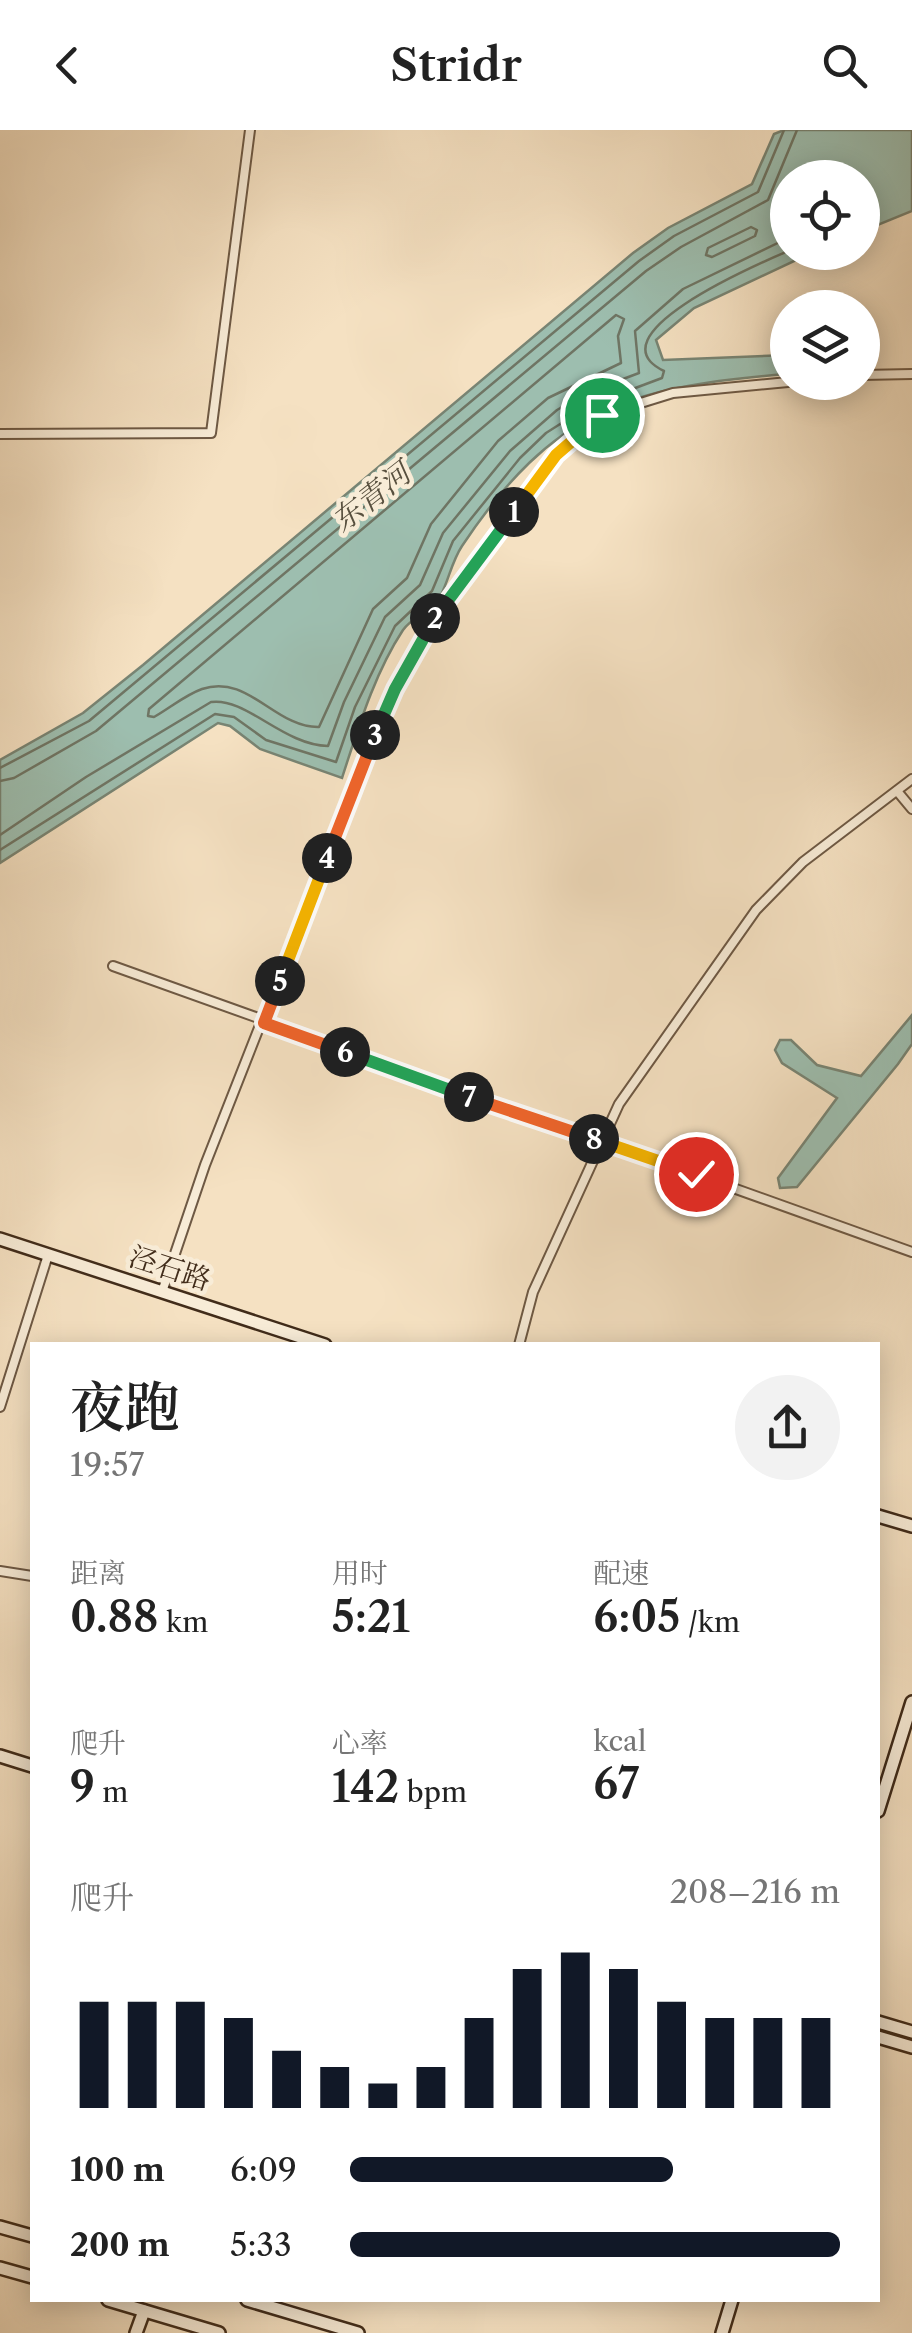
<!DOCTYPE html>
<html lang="zh">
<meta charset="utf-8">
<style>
body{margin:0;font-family:"Libre Caslon Text","Noto Serif SC",serif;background:#f2f2f2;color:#222;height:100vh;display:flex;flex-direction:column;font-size:38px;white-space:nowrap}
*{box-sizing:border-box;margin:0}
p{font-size:32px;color:#767676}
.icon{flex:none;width:55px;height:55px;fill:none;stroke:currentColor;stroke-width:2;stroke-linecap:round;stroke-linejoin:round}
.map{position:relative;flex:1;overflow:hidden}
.sheet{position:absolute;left:30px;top:1212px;width:850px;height:960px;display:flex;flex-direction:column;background:#fff;border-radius:0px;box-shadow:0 5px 25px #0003}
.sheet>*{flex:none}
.tools{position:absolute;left:770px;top:30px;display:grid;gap:20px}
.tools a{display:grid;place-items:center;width:110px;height:110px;border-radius:50%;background:#fff;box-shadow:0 5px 25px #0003;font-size:50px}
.pin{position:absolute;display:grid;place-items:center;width:85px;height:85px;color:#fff;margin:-42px;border:5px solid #fff;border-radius:50%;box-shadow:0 2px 10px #0007}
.km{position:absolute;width:50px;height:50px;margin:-25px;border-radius:50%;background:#222;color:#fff;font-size:28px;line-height:50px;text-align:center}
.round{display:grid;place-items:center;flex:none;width:105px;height:105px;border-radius:52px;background:#f2f2f2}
.overview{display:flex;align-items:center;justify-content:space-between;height:170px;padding:0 40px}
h1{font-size:55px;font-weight:600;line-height:75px}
.figures{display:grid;grid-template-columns:repeat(3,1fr);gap:15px;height:170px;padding:10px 40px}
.figures div{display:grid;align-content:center}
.figures b{font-size:42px;font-weight:600}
.figures small{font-size:28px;font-weight:400}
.figures p{font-size:28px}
.chart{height:280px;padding:20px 40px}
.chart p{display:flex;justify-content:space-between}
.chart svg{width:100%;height:180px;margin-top:10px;stroke:#111827;stroke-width:6}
ul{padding:0 40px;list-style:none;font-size:32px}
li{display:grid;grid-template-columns:160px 120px 1fr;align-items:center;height:75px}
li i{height:25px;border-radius:12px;background:#111827}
header{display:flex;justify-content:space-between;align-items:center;height:130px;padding:0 40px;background:#fff;font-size:45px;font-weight:600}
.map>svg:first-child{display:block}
.water{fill:#9dbeaf;stroke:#788473;stroke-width:2.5}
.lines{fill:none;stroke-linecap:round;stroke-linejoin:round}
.shore{stroke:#6f7564;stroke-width:2.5}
.street-casing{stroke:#6e5944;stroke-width:12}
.secondary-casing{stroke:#412c1a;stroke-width:16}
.street{stroke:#f8ecd7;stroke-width:8}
.secondary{stroke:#f8ecd7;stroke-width:11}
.split-1-casing{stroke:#fff;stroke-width:20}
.split-2-casing{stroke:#fff;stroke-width:20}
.split-3-casing{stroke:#fff;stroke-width:20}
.split-4-casing{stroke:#fff;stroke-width:20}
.split-5-casing{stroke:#fff;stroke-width:20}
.split-6-casing{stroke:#fff;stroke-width:20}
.split-7-casing{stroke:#fff;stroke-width:20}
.split-8-casing{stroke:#fff;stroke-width:20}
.split-9-casing{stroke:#fff;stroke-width:20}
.split-1{stroke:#f5b400;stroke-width:12}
.split-2{stroke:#22a559;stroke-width:12}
.split-3{stroke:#22a559;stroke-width:12}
.split-4{stroke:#f0652b;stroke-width:12}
.split-5{stroke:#f5b400;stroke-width:12}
.split-6{stroke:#f0652b;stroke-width:12}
.split-7{stroke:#22a559;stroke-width:12}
.split-8{stroke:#f0652b;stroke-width:12}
.split-9{stroke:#f5b400;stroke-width:12}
.labels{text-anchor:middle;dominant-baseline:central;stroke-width:9;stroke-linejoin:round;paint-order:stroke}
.street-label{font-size:28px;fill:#412c1a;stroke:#f8ecd7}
.water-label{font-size:30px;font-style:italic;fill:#58503f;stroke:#f8ecd7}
</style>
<header><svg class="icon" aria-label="back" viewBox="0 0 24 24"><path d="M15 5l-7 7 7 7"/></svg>Stridr<svg class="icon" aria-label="search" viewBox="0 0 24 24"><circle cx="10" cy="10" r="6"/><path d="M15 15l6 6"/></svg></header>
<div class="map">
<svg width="912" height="2203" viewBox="0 0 912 2203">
<rect width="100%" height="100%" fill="#f5e1c2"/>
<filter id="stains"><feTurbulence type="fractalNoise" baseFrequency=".002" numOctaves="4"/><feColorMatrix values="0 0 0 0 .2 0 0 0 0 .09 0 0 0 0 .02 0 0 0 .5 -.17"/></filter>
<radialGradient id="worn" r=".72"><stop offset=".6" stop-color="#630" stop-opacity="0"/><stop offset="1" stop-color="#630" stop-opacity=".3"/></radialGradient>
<g class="water">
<path d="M 784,0 L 912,0 L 912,81 L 863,101 L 862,48 L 788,48 L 788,122 L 811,123 L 694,178 L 656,210 L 663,230 L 787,225 L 787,244 C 629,257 554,278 462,416 C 452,431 449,449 441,465 C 432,482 414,485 403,500 C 374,544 358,599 342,648 L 260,619 L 230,596 L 218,593 L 0,733 L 0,630 L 83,583 L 143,535 L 633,123 L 668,98 L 752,54 L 774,4 Z"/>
<path d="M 912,885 L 912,914 L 898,934 L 797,1057 L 780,1058 L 778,1048 L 837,968 L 782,933 L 775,920 L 780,910 L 791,910 L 817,935 L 861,946 Z"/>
</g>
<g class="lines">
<g class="shore">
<path d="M 751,97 L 757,100 L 755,106 L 712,127 L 706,125 L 708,118 Z"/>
<path d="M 616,185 L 624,189 L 618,206 L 621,233 L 548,268 L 498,311 L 431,394 L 407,448 L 373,479 L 319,597 C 275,598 248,543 202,559 C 185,565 170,578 154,587 L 148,586 L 149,579 Z"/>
<path d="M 0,638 L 89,591 L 639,131 L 674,106 L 758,62 L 784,0"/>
<path d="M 0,651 L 14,648 L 96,601 L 646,141 L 681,117 L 768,70 L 797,0"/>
<path d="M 0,705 L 86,647 L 211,572 C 246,567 283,615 328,616 L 344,572 L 385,487 L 420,455 L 443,403 L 510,321 L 557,280 L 586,263 L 639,243 L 635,201 L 683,159 L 788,108"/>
<path d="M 0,720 L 215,584 L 234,587 L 266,610 L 336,632 L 355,577 L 395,496 L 432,461 L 453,411 L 520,328 L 546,303 L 590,275 L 662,248 L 664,241 C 589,205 763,132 788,121"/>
</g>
<defs>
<g id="street">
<path d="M 862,245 L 912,244"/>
<path d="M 0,304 L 211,303 L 250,0"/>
<path d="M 897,661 L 912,679"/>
<path d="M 113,836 L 912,1122"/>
<path d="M 162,1162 L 205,1035 L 358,646 L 395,559 L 444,475 L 556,325 L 602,285 L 673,263 L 788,252"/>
<path d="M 519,1215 L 533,1162 L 619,974 L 756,780 L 803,732 L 912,649"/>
<path d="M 0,1277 L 48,1125"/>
<path d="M 0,1441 L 32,1446"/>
</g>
<g id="secondary">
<path d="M 0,1109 L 325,1215"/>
<path d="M 878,1386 L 912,1396"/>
<path d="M 0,1626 L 32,1636"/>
<path d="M 878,1681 L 912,1572"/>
<path d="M 878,1892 L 912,1902"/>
<path d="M 878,1907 L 912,1917"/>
<path d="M 0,2097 L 32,2106"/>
<path d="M 0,2138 L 32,2147"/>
<path d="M 108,2170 L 219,2203"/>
<path d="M 247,2170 L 358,2203"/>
<path d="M 136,2203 L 144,2181"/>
<path d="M 722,2203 L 732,2170"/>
</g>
</defs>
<use href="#street" class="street-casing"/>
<use href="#secondary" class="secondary-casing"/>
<use href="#street" class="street"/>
<use href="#secondary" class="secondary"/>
</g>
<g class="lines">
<defs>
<path id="split-1" d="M 514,382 L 556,325 L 602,285"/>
<path id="split-2" d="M 435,488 L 514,382"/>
<path id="split-3" d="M 375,605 L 395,559 L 435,488"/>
<path id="split-4" d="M 327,728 L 375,605"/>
<path id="split-5" d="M 280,851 L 327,728"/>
<path id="split-6" d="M 280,851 L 264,893 L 345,922"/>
<path id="split-7" d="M 345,922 L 469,967"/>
<path id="split-8" d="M 469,967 L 594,1009"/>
<path id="split-9" d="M 594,1009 L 696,1044"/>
</defs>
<use href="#split-1" class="split-1-casing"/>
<use href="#split-2" class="split-2-casing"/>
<use href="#split-3" class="split-3-casing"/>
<use href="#split-4" class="split-4-casing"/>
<use href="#split-5" class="split-5-casing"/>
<use href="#split-6" class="split-6-casing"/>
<use href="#split-7" class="split-7-casing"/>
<use href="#split-8" class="split-8-casing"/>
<use href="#split-9" class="split-9-casing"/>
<use href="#split-1" class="split-1"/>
<use href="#split-2" class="split-2"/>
<use href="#split-3" class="split-3"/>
<use href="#split-4" class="split-4"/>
<use href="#split-5" class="split-5"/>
<use href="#split-6" class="split-6"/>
<use href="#split-7" class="split-7"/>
<use href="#split-8" class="split-8"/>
<use href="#split-9" class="split-9"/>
</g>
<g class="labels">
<g class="street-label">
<text transform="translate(170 1138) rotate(18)">泾石路</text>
</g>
<g class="water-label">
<text transform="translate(371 367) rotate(-38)">东青河</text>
</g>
</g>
<rect width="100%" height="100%" filter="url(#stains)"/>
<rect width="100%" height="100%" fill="url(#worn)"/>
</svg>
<div class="tools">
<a><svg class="icon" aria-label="locate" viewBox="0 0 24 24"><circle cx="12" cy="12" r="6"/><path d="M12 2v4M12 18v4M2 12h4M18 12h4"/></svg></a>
<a><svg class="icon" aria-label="layers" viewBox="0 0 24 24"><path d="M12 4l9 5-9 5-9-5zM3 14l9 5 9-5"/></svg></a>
</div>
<div class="pin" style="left:602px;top:285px;background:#1e9e55"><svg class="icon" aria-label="arrive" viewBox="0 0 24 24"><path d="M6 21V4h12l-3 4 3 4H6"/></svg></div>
<div class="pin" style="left:696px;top:1044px;background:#d93025"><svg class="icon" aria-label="check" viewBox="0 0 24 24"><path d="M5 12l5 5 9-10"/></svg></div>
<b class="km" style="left:514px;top:382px">1</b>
<b class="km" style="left:435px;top:488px">2</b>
<b class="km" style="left:375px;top:605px">3</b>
<b class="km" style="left:327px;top:728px">4</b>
<b class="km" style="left:280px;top:851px">5</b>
<b class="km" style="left:345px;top:922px">6</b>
<b class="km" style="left:469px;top:967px">7</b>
<b class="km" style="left:594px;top:1009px">8</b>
<section class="sheet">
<div class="overview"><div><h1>夜跑</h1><p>19:57</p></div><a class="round"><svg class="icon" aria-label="share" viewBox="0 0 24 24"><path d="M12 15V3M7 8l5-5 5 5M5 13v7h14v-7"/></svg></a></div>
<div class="figures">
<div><p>距离</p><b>0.88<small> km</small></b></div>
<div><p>用时</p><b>5:21</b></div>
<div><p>配速</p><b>6:05<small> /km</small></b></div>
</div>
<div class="figures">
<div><p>爬升</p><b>9<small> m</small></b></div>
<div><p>心率</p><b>142<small> bpm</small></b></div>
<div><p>kcal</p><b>67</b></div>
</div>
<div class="chart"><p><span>爬升</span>208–216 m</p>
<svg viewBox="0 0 160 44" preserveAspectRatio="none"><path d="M5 44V18M15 44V18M25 44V18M35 44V22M45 44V30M55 44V34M65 44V38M75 44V34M85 44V22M95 44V10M105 44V6M115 44V10M125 44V18M135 44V22M145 44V22M155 44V22"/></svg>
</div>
<ul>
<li><b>100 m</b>6:09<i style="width:66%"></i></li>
<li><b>200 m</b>5:33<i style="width:100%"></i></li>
</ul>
</section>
</div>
